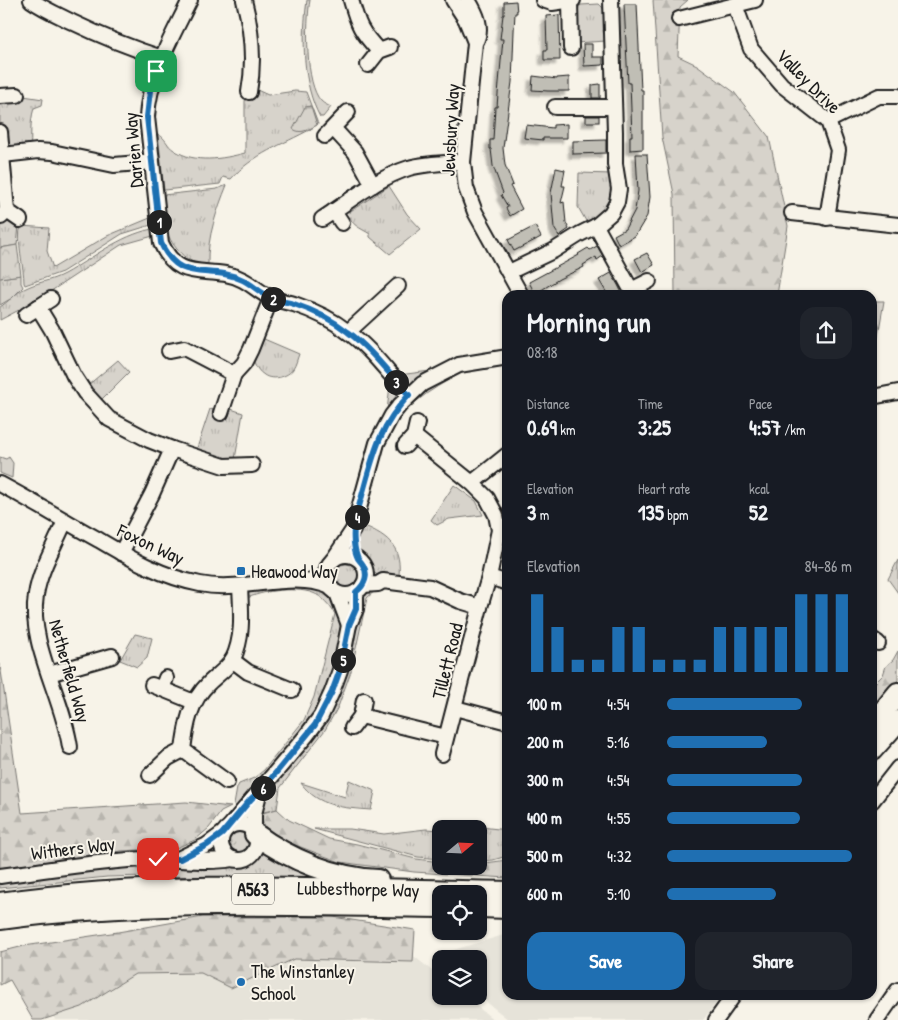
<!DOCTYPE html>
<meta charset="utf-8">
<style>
body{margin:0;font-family:"Patrick Hand",sans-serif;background:#20242c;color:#f1f3f6;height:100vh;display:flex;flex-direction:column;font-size:19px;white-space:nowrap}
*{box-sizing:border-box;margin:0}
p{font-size:16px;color:#9ea1a6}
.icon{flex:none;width:28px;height:28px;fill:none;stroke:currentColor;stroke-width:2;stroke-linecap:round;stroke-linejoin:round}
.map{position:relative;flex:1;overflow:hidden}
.details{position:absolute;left:502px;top:290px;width:375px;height:710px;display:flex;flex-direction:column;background:#171b24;border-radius:15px;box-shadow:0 1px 4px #0004}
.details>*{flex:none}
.needle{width:32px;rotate:71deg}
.fabs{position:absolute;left:432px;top:820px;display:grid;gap:10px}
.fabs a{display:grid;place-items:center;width:55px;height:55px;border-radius:10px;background:#171b24;box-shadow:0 1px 4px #0004;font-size:25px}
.pin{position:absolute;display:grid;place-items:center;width:42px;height:42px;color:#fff;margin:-21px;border-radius:10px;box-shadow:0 2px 8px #0006}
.km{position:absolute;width:25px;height:25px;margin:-12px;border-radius:50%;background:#222;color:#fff;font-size:14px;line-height:25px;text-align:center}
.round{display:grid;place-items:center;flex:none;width:52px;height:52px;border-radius:15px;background:#20242c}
.head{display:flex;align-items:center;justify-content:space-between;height:85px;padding:0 25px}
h1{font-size:28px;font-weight:800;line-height:38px}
.figures{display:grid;grid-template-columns:repeat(3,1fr);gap:8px;height:85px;padding:5px 25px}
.figures div{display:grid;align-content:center}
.figures b{font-size:21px;font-weight:800}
.figures small{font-size:14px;font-weight:400}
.figures p{font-size:14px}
.chart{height:140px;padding:10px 25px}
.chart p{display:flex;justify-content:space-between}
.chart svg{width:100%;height:90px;margin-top:5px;stroke:#1f6fb2;stroke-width:6}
.cta{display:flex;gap:10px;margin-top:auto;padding:10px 25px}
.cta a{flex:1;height:58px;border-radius:15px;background:#1f6fb2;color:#fff;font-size:20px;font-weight:800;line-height:58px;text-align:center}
.cta a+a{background:#20242c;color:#f1f3f6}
ul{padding:0 25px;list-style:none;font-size:16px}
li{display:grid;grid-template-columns:80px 60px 1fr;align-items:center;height:38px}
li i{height:12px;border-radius:6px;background:#1f6fb2}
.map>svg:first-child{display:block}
.built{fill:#e6e3d9}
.grass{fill:url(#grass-tufts);stroke:#7a7874}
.forest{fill:url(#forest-firs);stroke:#7a7874}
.park{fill:url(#park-crowns);stroke:#7a7874}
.building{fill:#c0beb5;stroke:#1c1c1c;filter:url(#shadow)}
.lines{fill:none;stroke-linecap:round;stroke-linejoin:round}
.minor-casing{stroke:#1c1c1c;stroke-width:18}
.highway-casing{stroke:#1c1c1c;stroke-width:24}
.minor{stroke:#f7f3e8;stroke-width:14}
.highway{stroke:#f7f3e8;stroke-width:20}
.route-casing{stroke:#fff;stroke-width:10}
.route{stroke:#1f6fb2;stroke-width:6}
.poi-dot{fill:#1f6fb2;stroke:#f7f3e8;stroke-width:2}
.labels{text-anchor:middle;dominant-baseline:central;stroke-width:4;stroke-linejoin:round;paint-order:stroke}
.shield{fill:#f7f3e8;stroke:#5e5c59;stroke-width:1}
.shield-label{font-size:18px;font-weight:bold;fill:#1c1c1c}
.street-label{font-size:19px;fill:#1c1c1c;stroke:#f7f3e8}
.poi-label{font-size:19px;fill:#1c1c1c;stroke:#f7f3e8;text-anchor:start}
</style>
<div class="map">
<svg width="898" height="1020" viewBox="0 0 898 1020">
<defs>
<pattern id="grass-tufts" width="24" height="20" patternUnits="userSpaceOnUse" patternTransform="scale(1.25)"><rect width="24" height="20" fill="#d7d3cb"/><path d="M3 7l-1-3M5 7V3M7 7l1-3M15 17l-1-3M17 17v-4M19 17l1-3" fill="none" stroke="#b8b5ae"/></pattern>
<pattern id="forest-firs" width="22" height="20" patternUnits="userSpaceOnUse" patternTransform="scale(1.25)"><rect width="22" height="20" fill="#d7d3cb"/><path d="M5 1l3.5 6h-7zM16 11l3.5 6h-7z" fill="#b8b5ae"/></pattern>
<pattern id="park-crowns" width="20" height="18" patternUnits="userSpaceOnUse" patternTransform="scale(1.25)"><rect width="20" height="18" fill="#d7d3cb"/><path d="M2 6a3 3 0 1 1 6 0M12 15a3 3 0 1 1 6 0" fill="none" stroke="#b8b5ae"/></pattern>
<filter id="shadow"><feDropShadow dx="-4.5" dy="4.5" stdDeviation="1" flood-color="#0004"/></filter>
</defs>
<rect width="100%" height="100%" fill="#f7f3e8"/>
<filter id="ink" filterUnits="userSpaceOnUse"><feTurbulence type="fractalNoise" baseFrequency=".02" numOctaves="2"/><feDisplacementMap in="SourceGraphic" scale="10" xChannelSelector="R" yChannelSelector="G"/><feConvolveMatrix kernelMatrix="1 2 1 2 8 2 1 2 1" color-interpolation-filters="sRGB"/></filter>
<g filter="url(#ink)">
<g class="built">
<path d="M 507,934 L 508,995 L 722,995 L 703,1020 L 509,1020 L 479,996 L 479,959 L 454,959 L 450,951 Z"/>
<path d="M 400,945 L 441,978 L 441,996 L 464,996 L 494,1020 L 55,1020 L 41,985 L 128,952 L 329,957 L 362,962 Z"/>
</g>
<g class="grass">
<path d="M 307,0 L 310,0 C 306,22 305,84 321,101 C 324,104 327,105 331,107 L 323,117 L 320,117 C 302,84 302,37 307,0 Z"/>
<path d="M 599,4 C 609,11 606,29 606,41 L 575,43 L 575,10 L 581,5 Z"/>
<path d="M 257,90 L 268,95 L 295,91 L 306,92 L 318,124 L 311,129 C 282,145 253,154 231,179 L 223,177 L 220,184 L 164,190 L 158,134 C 166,138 167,146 174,150 C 195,164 222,159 245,153 L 245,101 L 249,92 Z"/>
<path d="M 17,95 L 43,99 L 42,105 L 34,108 C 29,125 32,135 30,152 L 3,155 L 0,132 L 0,96 Z"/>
<path d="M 579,173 L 612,174 C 613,180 615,185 615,191 C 616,207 600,219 586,221 L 578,207 Z"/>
<path d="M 227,185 C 217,210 207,237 208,264 C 189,266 175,250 167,233 L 163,195 L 217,189 Z"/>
<path d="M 389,186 L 407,214 L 421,229 L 390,254 L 370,237 L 370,234 C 361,228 349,225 349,212 Z"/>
<path d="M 7,211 L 19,225 L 17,245 L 0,248 L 0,218 Z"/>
<path d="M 150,218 L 151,225 L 122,234 L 62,272 L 25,285 L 24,283 C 24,267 16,239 21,226 L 49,228 L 47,251 L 53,268 L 107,236 Z"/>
<path d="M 152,229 L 153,236 L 121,245 L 36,301 L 0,320 L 0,307 C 8,302 17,292 24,289 C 37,282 51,281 64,274 C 93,258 119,236 152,229 Z"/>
<path d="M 21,275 L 21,283 L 23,287 L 12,298 L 0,305 L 0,278 Z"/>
<path d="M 264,339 L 299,354 C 297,359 296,365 293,369 C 288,377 272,381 264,375 C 259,372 256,367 254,362 Z"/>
<path d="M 118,360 L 129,372 L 100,401 L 87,386 Z"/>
<path d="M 484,362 C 453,377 420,393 397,420 C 389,429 384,442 377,453 L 387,411 L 391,376 L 430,371 L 434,377 Z"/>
<path d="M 210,409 L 214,410 L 212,415 L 226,419 L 228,418 L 231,409 L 243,413 L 235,459 L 230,461 L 196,451 Z"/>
<path d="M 0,457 L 6,459 L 9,457 L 13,463 L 12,478 L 0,473 Z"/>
<path d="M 454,485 L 476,501 L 483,515 L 449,519 L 437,525 L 431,520 Z"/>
<path d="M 360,503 L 362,530 L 367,527 C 394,539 403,552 398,583 L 379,587 L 367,598 L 351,671 L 338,707 L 325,730 L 280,788 L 277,809 C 258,814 251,814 234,805 L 237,788 L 239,784 L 254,778 L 264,770 L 304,720 L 314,697 L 335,614 C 330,606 322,596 313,593 C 294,586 256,591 240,602 L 240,586 L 331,587 L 349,624 L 356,592 L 380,576 L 372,572 L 357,558 L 353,530 Z"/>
<circle cx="346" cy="576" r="12"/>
<path d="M 135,634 L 152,638 L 147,658 L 137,667 L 120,660 Z"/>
<path d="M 349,780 L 375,791 L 371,810 C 344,808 318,807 301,783 L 345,797 Z"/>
<path d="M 472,826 L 507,830 L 507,856 L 493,860 L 479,861 L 479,829 L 471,829 Z"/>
<path d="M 314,829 L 350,829 L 384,834 L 426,829 L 441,830 L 441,859 L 418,857 Z"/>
<circle cx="239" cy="842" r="10"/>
<path d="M 264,846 L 330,878 L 148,876 L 107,877 L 0,888 L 0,880 L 100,865 L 203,865 L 239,867 L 250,864 L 255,861 L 262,851 Z"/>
</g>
<g class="forest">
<path d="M 653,0 L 688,0 L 680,7 L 678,56 L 697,65 L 734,92 L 769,137 L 788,226 L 777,295 L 675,295 L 674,194 L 662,137 Z"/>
<path d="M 311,106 L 317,125 C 309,129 301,135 293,129 L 305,107 Z"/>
<path d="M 873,301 L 884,301 L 877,342 L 873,343 Z"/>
<path d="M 898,560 L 898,593 L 888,579 Z"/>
<path d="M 898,651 L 898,680 L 878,704 L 873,706 L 872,686 L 883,675 L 886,666 L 893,660 Z"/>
<path d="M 0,664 L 22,813 L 186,802 L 231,807 L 221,812 L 209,828 L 195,840 L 176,848 L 121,851 L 0,868 Z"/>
<path d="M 277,809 L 289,820 L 329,839 L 357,844 L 416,859 L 441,862 L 441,866 L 479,866 L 479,864 L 507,860 L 507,878 L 414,872 L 340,862 L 277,838 L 266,828 L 259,814 Z"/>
<path d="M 203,917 L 333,917 L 415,930 L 413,962 L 294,959 L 231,988 L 201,973 L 135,974 L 82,1007 L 42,1020 L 33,1020 L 10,980 L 0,985 L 0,952 L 24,946 L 118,932 Z"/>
</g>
<path class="park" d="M 17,245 L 21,275 L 0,278 L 0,248 Z"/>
<g class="building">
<path d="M 516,1 L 517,13 L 515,13 L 514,31 L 512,82 L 503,148 L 505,165 L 513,185 L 510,186 L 522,209 L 510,216 L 506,208 L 508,207 L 501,195 L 503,193 L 493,166 L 491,149 L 490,149 L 490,140 L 493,140 L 495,107 L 497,107 L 498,94 L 503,39 L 500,39 L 503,15 L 504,15 L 504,2 Z"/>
<path d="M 624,4 L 637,4 L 641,90 L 643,90 L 643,149 L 630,150 L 630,136 L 632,136 L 630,83 L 628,83 Z"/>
<path d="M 559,15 L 560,60 L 544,60 L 544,50 L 547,50 L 546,16 Z"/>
<path d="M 583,44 L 592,44 L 592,57 L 603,57 L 603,65 L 584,66 Z"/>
<path d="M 533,76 L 557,79 L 557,78 L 569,77 L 569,91 L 548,91 L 532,90 Z"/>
<path d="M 600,84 L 600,98 L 592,98 L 592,85 Z"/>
<rect x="586" y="116" width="13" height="6"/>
<path d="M 567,124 L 567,138 L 543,138 L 543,140 L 524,138 L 526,125 L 553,128 L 553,125 Z"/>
<path d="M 606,140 L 606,153 L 573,154 L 573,141 Z"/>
<path d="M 636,154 L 647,154 L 650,197 L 647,216 L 635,236 L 619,245 L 614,235 L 625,229 L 635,210 L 638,191 Z"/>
<path d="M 556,168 L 565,170 L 562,186 L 565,186 L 561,203 L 564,202 L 566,223 L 569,229 L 559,236 L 554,228 L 551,193 Z"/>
<path d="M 535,226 L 541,237 L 514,251 L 508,240 Z"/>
<path d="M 597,246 L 603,256 L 597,260 L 596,257 L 583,265 L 584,267 L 559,279 L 535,294 L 529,282 L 579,255 L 578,254 L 588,248 L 590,250 Z"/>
<path d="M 647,253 L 654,265 L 642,272 L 635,259 Z"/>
<path d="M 611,273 L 618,285 L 623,295 L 608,295 L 599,280 Z"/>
</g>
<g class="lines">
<defs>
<g id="minor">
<path d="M 31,0 C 44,9 58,15 72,22 C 101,36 131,48 162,58"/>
<path d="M 190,0 C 172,37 149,75 147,117 L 161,243 C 180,286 210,263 243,280 C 253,285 261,294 272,298 C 279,301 287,302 294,304 C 312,310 333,320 348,332 C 372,349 389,375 409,395"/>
<path d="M 244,0 C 252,31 255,60 249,92"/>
<path d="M 351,0 C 358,25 361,32 379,51"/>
<path d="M 453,0 L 466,20 L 475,42"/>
<path d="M 468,0 C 476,13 484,28 475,43 L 463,162 L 466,188 L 475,212 L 521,295"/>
<path d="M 543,0 L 552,3 L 573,0"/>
<path d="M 570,1 L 571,48"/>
<path d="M 735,5 L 751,49 L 782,85 L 828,121 L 838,150 L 827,218"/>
<path d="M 679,19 L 755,0"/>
<path d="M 368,65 L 379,51 L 390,47"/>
<path d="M 0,96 L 17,95"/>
<path d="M 555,107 L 614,107"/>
<path d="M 828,121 L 879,96 L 898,96"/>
<path d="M 334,129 L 355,152 L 373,185"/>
<path d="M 0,132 L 7,211"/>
<path d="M 325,136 L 348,112"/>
<path d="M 3,155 L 38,151 L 52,152 L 114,165 L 152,162"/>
<path d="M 334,211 L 342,223"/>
<path d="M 792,213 L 898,225"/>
<path d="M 1,217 L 7,211 L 20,220"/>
<path d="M 322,219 C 350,201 377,178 409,168 C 426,163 446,163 463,162"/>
<path d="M 596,226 L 634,295"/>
<path d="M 509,272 L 553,251 L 580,234 L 596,226 L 611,213 L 617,202 L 619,189 L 615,164 L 615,132 L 611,0"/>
<path d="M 631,290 L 649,281"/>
<path d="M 38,307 L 52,330 L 74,376 L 85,393 L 109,419 L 149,440 L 172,449 L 224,466 L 252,465"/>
<path d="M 26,315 L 51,299"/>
<path d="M 348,332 L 398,286"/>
<path d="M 169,351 L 184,348 L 234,374"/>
<path d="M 872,397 L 898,392"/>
<path d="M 221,413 L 234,374 L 244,363 L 251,349 L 271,298"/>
<path d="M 414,436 L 472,483 L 487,498 L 496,515 L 499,530 L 489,577 L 480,607 L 442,754"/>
<path d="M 405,446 L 414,436 L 417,423"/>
<path d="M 472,483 L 507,455"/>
<path d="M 0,484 C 34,502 66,522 99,540 C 131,559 163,577 200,584 C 243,593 290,570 331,587"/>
<path d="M 65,521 C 55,545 40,569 36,595 C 28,644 63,697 70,747"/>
<path d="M 121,553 L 152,494 L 172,449"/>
<circle cx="346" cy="575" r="20"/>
<path d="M 333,560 L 353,530 L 377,443 L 392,415 L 400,405 L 422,384 L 459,365 L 508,357"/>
<path d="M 489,577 L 508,583"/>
<path d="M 363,585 L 378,584 L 383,581 L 430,587 L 460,601 L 480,607"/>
<path d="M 337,593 L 349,625"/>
<path d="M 872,639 L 878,643"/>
<path d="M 232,660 L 248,672 L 292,690"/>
<path d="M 49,674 L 112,656"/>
<path d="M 152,685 L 162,689 L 166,678"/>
<path d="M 162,689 L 194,702"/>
<path d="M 455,708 L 508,722"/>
<path d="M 361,716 L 446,737"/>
<path d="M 352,728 L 361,716 L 364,700"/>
<path d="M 150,775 L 168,758 L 183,750"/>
<path d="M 227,782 L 183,750 C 186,725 190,701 209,683 C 216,676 228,668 233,659 C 244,636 241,611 240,586"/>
<path d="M 872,801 L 898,768"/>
<circle cx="239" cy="842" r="18"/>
<path d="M 230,826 L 306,736 L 321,716 L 332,692 L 340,670 L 349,625 L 356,609 L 356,592"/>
<path d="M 254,832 L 254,814 L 259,794"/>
<path d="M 180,858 L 207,845 L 222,834"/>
<path d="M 0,876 C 48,870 97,861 145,859 C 175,858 204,864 233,859"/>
<path d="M 716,1020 L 734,995"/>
<path d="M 877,1020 L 898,990"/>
</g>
<g id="highway">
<path d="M 872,725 L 898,693"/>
<path d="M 872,750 L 898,721"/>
<path d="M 255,834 C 290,860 335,878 378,880"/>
<path id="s1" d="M 0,903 C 167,879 339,889 508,892"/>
<path d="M 479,907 L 508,908"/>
<path d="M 0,919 C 146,899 294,905 441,907"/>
</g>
</defs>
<use href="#minor" class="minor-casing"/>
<use href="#highway" class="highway-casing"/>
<use href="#minor" class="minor"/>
<use href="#highway" class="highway"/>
</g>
</g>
<g class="lines" filter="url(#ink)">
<defs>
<path id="route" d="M 156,71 L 150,91 L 147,117 L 161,243 C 180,286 209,263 243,280 C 253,285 261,294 272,298 C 279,301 287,302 294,304 C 312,310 333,320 348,332 C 371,349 389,374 409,395 C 380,426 374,452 363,492 C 360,504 355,517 354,529 C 353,537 354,549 357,556 C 358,560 361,561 363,565 C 369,575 365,585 356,592 L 356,609 L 349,625 L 340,670 L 332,692 L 315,725 L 265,786 L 251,799 L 222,834 L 207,845 L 180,859 L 158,859"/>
</defs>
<use href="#route" class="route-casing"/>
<use href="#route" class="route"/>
</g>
<g class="poi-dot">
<rect x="236" y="566" width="10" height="10" rx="2.5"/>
<circle cx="241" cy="982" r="5"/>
</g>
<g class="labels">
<rect class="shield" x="232" y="873.5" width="42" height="31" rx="4"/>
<g class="shield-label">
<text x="253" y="889">A563</text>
</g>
<g class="street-label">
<text transform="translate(809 81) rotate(45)">Valley Drive</text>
<text transform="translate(450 130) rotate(-87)">Jewsbury Way</text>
<text transform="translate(133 150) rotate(-95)">Darien Way</text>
<text transform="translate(151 544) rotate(25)">Foxon Way</text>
<text transform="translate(447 661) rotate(-76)">Tillett Road</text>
<text transform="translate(70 671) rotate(74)">Netherfield Way</text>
<text transform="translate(73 848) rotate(-7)">Withers Way</text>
<text stroke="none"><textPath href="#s1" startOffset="359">Lubbesthorpe Way</textPath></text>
</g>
<g class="poi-label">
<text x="251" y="571">Heawood Way</text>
<text x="251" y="971">The Winstanley<tspan x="251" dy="22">School</tspan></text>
</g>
</g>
</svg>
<div class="fabs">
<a><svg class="needle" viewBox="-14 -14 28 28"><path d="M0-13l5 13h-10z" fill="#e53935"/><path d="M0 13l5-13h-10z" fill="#9ea1a6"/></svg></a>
<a><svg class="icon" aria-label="locate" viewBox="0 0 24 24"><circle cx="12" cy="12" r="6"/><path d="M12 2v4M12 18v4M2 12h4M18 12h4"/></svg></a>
<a><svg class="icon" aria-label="layers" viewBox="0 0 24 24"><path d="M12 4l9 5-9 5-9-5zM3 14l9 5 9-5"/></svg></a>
</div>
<div class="pin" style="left:156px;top:71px;background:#1e9e55"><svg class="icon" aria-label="arrive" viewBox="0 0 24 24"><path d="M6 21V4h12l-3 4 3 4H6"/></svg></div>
<div class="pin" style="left:158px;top:859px;background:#d93025"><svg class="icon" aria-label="check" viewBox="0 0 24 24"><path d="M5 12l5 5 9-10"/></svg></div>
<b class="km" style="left:159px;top:222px">1</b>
<b class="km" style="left:273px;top:299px">2</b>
<b class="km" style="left:396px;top:382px">3</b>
<b class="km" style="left:357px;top:517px">4</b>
<b class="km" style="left:343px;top:660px">5</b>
<b class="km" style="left:263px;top:788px">6</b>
<section class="details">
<div class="head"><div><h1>Morning run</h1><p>08:18</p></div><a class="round"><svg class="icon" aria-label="share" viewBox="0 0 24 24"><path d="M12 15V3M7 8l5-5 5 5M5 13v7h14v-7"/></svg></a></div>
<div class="figures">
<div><p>Distance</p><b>0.69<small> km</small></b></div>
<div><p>Time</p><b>3:25</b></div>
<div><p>Pace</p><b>4:57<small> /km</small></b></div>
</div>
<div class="figures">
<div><p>Elevation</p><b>3<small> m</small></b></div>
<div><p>Heart rate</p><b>135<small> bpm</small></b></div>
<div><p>kcal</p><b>52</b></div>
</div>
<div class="chart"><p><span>Elevation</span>84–86 m</p>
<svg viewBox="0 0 160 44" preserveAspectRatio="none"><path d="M5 44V6M15 44V22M25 44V38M35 44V38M45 44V22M55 44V22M65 44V38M75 44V38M85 44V38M95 44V22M105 44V22M115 44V22M125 44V22M135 44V6M145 44V6M155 44V6"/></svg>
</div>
<ul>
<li><b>100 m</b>4:54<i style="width:73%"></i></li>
<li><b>200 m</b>5:16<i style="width:54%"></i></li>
<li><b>300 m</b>4:54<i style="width:73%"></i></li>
<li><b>400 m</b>4:55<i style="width:72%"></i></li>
<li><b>500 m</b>4:32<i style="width:100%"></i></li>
<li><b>600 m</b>5:10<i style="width:59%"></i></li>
</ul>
<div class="cta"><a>Save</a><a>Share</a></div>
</section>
</div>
